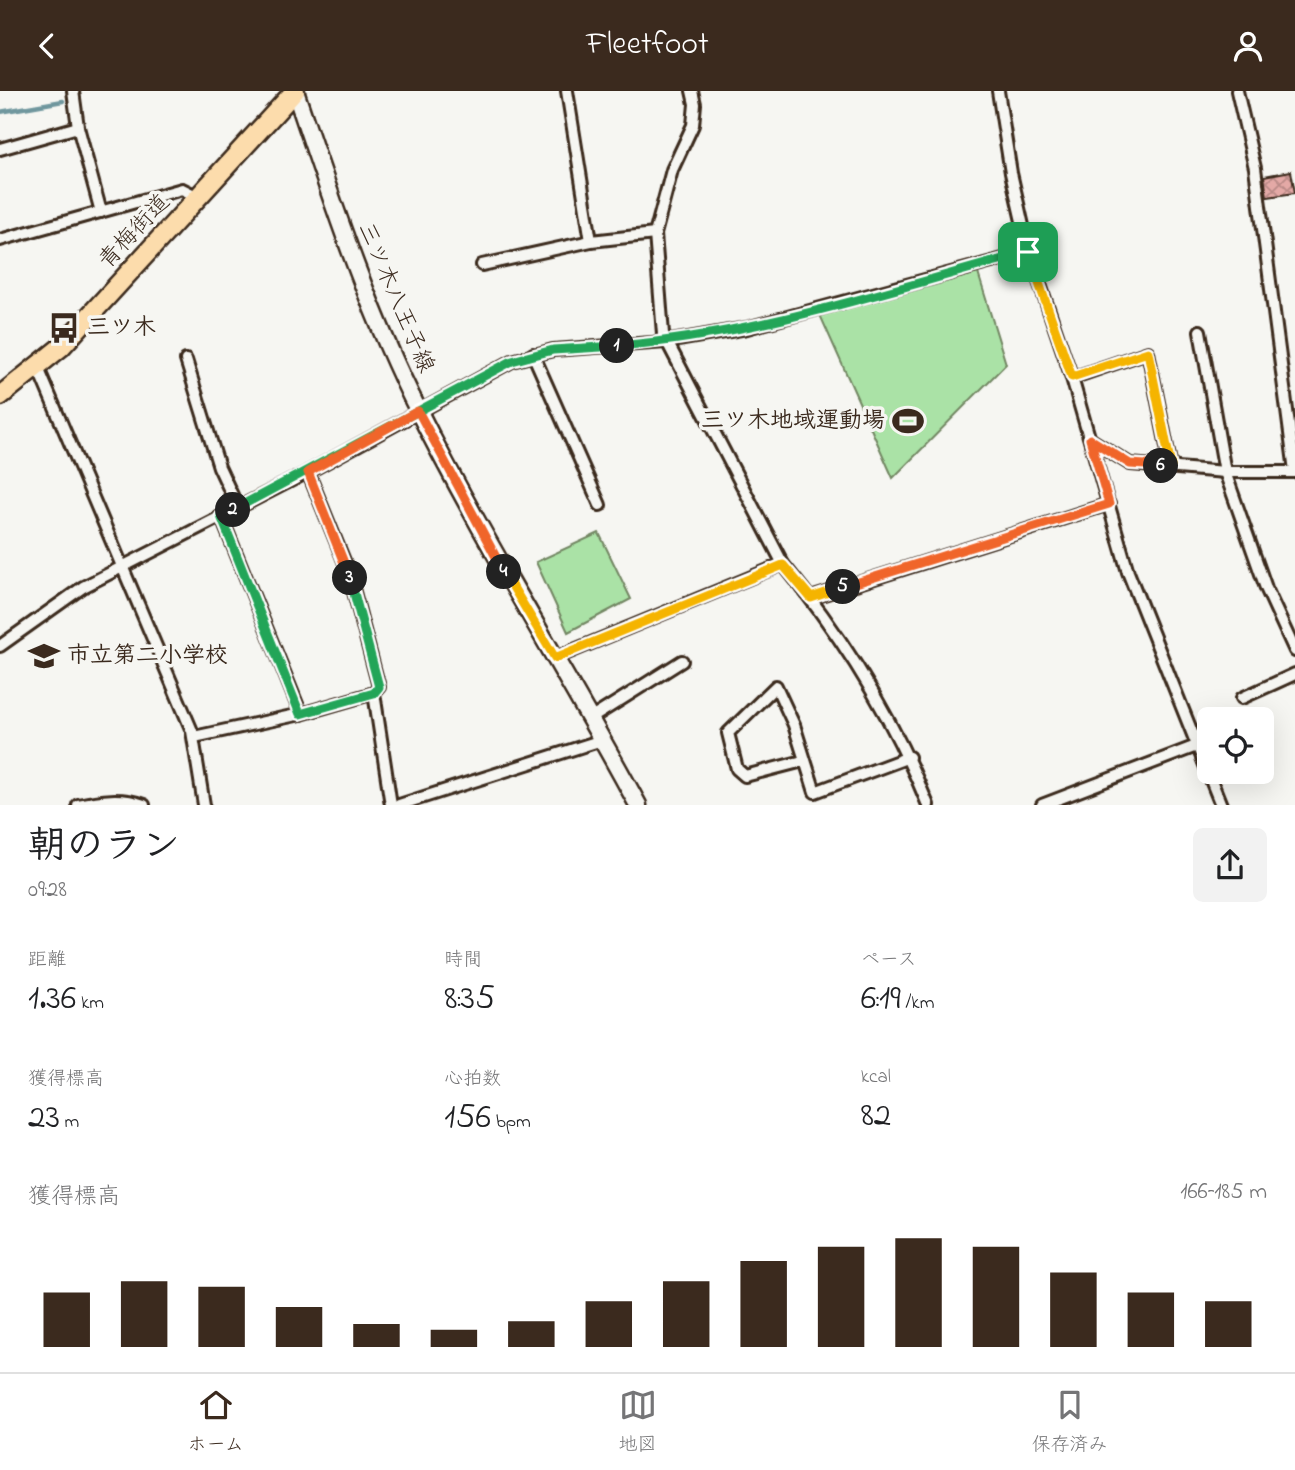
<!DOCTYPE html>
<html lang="ja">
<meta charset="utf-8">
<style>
body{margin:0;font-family:"Indie Flower","Klee One",sans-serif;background:#f2f2f2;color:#202124;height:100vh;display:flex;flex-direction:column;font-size:26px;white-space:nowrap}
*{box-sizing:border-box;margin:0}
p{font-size:23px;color:#757577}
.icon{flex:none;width:38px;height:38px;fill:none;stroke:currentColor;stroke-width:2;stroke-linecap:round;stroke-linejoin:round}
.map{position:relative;height:714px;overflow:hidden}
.panel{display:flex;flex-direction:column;background:#fff;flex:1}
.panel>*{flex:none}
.buttons{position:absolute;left:1197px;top:616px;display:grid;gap:14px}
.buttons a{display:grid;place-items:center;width:77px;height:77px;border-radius:10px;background:#fff;box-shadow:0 7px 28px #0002;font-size:35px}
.pin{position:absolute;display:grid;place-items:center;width:60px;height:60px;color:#fff;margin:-30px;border-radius:14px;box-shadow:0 4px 10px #0006}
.km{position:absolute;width:35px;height:35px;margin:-18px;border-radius:50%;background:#222;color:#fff;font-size:19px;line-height:35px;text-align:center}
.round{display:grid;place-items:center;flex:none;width:74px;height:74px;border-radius:10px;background:#f2f2f2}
.headline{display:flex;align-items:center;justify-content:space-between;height:119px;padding:0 28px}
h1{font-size:38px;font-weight:600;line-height:52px}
.stats{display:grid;grid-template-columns:repeat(3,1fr);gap:10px;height:119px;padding:7px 28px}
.stats div{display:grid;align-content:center}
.stats b{font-size:35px;font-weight:600}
.stats small{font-size:19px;font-weight:400}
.stats p{font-size:19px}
.chart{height:196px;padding:14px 28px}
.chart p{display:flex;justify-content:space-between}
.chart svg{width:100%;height:126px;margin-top:7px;stroke:#3b2a1e;stroke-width:6}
header{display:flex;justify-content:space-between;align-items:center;height:91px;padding:0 28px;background:#3b2a1e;color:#fff;font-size:32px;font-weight:600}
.menu{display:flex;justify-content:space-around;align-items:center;height:98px;border-top:2px solid #e0e0e0;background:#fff;font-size:19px;color:#757577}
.menu a{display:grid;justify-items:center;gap:4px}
.menu .on{color:#3b2a1e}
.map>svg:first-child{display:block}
.green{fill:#aae2a6;stroke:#728662;stroke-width:2}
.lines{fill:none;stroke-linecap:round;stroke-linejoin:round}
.stream{stroke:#6f979e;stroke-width:4.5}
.building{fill:url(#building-cross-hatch);stroke:#3b2a1e;stroke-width:2}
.street-casing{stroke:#3b2a1e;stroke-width:16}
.secondary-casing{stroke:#3b2a1e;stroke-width:21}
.primary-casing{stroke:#3b2a1e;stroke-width:23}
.street{stroke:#f6f6f2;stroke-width:10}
.secondary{stroke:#f6f6f2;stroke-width:16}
.primary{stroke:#fcdcac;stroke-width:18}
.split-1-casing{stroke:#fff;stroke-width:14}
.split-2-casing{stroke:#fff;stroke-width:14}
.split-3-casing{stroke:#fff;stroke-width:14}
.split-4-casing{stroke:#fff;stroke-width:14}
.split-5-casing{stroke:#fff;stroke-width:14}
.split-6-casing{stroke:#fff;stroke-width:14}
.split-7-casing{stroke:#fff;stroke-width:14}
.split-1{stroke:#22a559;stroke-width:9}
.split-2{stroke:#22a559;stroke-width:9}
.split-3{stroke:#22a559;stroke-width:9}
.split-4{stroke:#f0652b;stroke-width:9}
.split-5{stroke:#f5b400;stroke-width:9}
.split-6{stroke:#f0652b;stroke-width:9}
.split-7{stroke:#f5b400;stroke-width:9}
.labels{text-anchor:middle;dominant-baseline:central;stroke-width:7;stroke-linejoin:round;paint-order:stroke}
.street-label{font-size:23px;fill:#3b2a1e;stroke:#f6f6f2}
.poi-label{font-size:23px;font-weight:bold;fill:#3b2a1e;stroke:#f6f6f2;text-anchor:start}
</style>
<header><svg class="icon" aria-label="back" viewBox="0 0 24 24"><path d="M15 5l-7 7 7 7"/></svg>Fleetfoot<svg class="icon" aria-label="person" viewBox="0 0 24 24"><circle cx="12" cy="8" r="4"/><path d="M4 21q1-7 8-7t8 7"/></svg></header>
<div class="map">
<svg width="1295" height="714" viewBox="0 0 1295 714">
<defs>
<pattern id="building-cross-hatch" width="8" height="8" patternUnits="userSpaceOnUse" patternTransform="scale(1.75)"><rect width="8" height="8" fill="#e4a9a6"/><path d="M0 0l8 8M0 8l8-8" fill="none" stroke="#ba8a87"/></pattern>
</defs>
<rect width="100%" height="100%" fill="#f6f6f2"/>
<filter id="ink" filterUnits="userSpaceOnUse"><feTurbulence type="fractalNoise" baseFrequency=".0143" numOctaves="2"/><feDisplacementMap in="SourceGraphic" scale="14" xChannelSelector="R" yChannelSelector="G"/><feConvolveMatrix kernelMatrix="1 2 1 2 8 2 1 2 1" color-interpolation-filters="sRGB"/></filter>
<g filter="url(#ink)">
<g class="green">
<path d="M 978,182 L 1006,273 L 893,387 L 820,224 Z"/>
<path d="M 599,442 L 631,508 L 568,541 L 536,471 Z"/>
</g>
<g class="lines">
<path class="stream" d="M 0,21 L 63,10"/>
</g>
<path class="building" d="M 1291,80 L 1295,102 L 1267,106 L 1264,85 Z"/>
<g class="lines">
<defs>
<g id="street">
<path d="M 73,0 L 78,36 L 101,121"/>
<path d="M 567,0 L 591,150"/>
<path d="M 692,0 L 695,13 L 693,34 L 672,79 L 655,143 L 663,243 L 783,473 C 843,546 893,627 928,714"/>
<path d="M 998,0 L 1011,82 L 1029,161 L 1072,287 L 1128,481 L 1221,714"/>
<path d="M 1237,0 L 1255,77 L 1295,380"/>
<path d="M 0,58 L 78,36"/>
<path d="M 0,149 L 182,98 L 200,107"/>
<path d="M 482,174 L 591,150 L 655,143"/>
<path d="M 1200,240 L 1225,381 L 1266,497 L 1295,560"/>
<path d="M 533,263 L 600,414"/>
<path d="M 186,269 L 219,376 L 238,417"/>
<path d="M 38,277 L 192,640 L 204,714"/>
<path d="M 1072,287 L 1148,261 L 1171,376"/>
<path d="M 1090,348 L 1130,373 L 1225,381 L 1295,381"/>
<path d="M 308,381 L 349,482 L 379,596 L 374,602 L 391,714"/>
<path d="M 221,425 L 301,623"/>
<path d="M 811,507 L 1109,413"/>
<path d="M 0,555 L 83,496 L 308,381 L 512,270 L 553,259 L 666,251 L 747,237 L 1029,161"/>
<path d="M 555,567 L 783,473"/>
<path d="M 1242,607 L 1295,583"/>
<path d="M 590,628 L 682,570"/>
<path d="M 194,646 L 301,623 L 374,602"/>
<path d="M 803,670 L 745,685 L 737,678 L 728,642 L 776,595 L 794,634 L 815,701 L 909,666"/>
<path d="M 78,714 C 101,709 121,706 144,714"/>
<path d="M 399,714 L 602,649"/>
<path d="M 1042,714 L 1199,654"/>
</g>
<path id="secondary" d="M 295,0 C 332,109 367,218 419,321 C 486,455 567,582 638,714"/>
<path id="primary" d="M 0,305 L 61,256 L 295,0"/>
</defs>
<use href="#street" class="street-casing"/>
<use href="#secondary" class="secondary-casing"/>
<use href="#primary" class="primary-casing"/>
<use href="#street" class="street"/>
<use href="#secondary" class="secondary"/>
<use href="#primary" class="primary"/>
</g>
</g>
<g class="lines" filter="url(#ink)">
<defs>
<path id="split-1" d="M 617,255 C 757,244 893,198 1028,161"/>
<path id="split-2" d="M 233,419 L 512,270 L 553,259 L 617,255"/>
<path id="split-3" d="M 233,419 L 221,425 L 300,623 L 374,602 L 379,596 L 350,487"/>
<path id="split-4" d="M 350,487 L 308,381 L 418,320 L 504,481"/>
<path id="split-5" d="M 504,481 L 555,567 L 783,474 L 811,507 L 843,496"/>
<path id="split-6" d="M 843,496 L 1109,413 L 1090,348 L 1130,373 L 1161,375"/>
<path id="split-7" d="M 1028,161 L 1072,286 L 1148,261 L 1171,376 L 1161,375"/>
</defs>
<use href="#split-1" class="split-1-casing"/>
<use href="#split-2" class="split-2-casing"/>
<use href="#split-3" class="split-3-casing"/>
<use href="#split-4" class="split-4-casing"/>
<use href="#split-5" class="split-5-casing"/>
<use href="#split-6" class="split-6-casing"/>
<use href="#split-7" class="split-7-casing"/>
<use href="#split-1" class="split-1"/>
<use href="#split-2" class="split-2"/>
<use href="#split-3" class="split-3"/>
<use href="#split-4" class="split-4"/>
<use href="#split-5" class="split-5"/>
<use href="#split-6" class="split-6"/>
<use href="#split-7" class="split-7"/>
</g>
<defs>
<symbol id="bus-bare" viewBox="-9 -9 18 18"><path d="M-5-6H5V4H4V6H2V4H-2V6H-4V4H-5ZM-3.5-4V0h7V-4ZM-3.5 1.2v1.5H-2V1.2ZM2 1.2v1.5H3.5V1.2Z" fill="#3b2a1e" stroke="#f6f6f2" stroke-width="2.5" paint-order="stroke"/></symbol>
<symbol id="stadium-bare" viewBox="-9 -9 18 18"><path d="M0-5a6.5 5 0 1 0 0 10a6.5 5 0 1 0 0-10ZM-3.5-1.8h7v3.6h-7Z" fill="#3b2a1e" stroke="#f6f6f2" stroke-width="2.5" paint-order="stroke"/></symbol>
<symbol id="school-bare" viewBox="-9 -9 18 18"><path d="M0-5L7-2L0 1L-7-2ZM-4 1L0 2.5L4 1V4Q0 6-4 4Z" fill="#3b2a1e" stroke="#f6f6f2" stroke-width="2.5" paint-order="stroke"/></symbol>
</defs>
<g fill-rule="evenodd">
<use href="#bus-bare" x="42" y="215" width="44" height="44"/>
<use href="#stadium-bare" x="886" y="308" width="44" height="44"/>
<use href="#school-bare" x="22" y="543" width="44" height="44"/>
</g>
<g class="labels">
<g class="street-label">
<text transform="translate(135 141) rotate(-47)">青梅街道</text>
<text transform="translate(395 207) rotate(67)">三ツ木八王子線</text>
</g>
<g class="poi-label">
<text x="87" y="237">三ツ木</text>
<text x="885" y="330" text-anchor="end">三ツ木地域運動場</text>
<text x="67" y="565">市立第二小学校</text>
</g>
</g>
</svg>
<div class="buttons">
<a><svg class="icon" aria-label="locate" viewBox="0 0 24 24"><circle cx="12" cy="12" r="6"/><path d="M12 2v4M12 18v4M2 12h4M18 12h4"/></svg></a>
</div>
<div class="pin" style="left:1028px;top:161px;background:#1e9e55"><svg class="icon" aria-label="arrive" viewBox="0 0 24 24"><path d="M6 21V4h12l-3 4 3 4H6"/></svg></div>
<b class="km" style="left:617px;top:255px">1</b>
<b class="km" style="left:233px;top:419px">2</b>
<b class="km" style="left:350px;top:487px">3</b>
<b class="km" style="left:504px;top:481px">4</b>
<b class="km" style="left:843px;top:496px">5</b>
<b class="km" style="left:1161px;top:375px">6</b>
</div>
<section class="panel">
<div class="headline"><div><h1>朝のラン</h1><p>09:28</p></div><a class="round"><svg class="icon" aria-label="share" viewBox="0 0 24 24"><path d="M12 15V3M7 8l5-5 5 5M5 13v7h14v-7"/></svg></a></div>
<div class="stats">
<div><p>距離</p><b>1.36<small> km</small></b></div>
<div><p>時間</p><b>8:35</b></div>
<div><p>ペース</p><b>6:19<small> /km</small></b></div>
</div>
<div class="stats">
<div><p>獲得標高</p><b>23<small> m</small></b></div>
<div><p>心拍数</p><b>156<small> bpm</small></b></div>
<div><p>kcal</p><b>82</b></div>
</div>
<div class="chart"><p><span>獲得標高</span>166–185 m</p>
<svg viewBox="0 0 160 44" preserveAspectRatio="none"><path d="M5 44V25M15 44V21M25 44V23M35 44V30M45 44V36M55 44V38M65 44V35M75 44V28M85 44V21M95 44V14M105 44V9M115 44V6M125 44V9M135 44V18M145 44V25M155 44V28"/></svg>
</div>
</section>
<nav class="menu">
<a class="on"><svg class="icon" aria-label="home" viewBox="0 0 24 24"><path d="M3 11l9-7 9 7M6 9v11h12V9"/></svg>ホーム</a>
<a><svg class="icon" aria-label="map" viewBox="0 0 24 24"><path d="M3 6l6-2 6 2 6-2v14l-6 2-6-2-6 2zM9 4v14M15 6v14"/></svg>地図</a>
<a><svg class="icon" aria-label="saved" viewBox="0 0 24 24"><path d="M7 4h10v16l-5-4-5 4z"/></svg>保存済み</a>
</nav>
